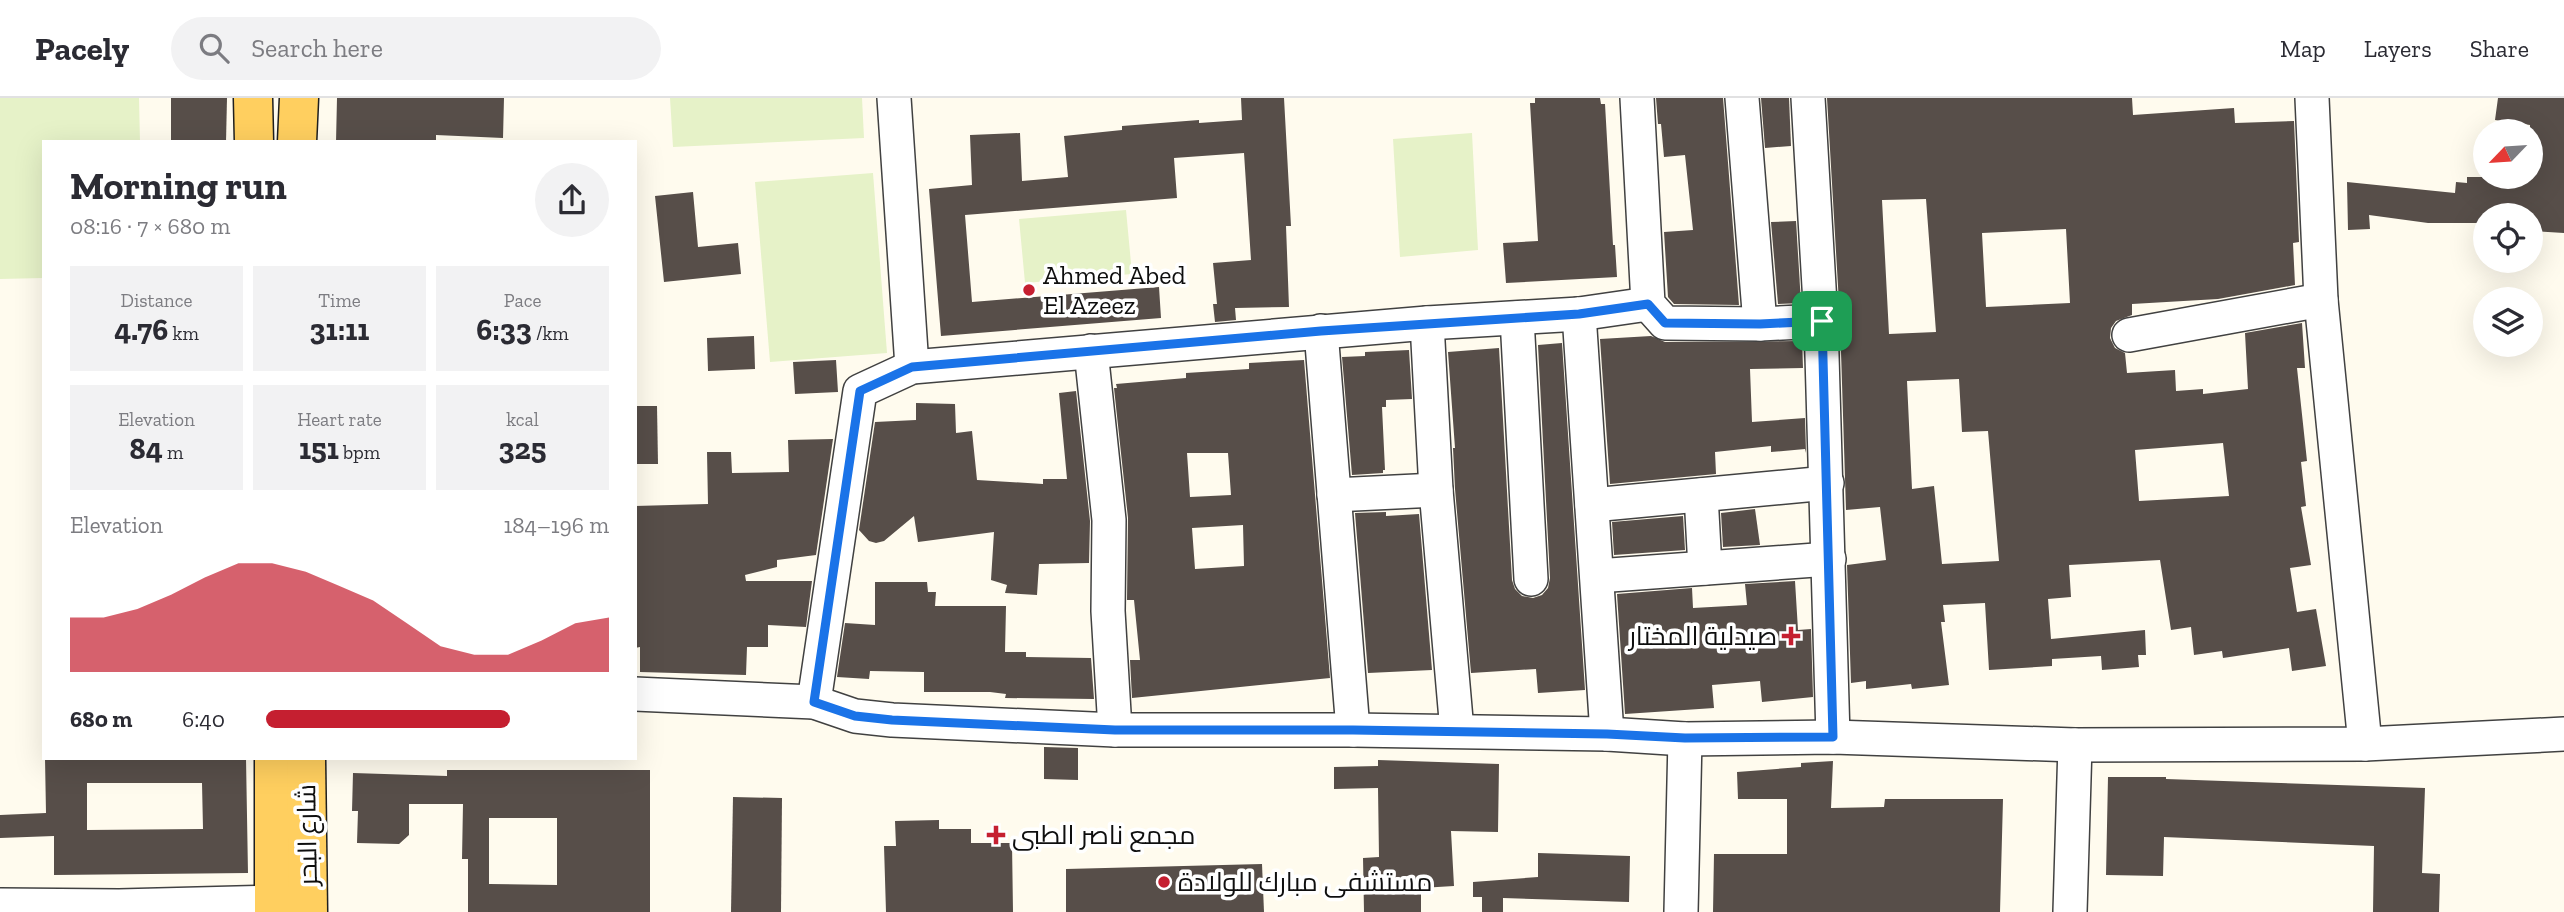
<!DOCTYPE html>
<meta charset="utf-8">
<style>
body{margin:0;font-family:"Zilla Slab",Cairo,serif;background:#f2f2f3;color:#2b2b33;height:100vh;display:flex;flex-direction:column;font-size:26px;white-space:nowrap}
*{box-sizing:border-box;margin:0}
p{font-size:23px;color:#7c7c81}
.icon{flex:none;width:38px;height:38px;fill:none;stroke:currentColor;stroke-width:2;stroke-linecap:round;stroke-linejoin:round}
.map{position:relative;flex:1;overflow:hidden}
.side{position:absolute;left:42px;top:42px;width:595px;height:620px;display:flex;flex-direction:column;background:#fff;border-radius:0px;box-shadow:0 7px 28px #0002}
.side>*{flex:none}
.needle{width:46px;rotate:245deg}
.controls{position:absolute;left:2473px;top:21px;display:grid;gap:14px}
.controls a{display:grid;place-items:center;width:70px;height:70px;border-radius:50%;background:#fff;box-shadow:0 7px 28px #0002;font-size:35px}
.pin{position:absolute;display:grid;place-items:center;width:60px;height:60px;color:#fff;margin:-30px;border-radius:14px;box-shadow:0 4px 10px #0006}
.round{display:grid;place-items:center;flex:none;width:74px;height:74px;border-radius:37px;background:#f2f2f3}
.summary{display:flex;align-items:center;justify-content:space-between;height:119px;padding:0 28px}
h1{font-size:38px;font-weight:800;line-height:52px}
.figures{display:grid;grid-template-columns:repeat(3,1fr);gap:10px;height:119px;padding:7px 28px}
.figures div{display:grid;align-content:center;border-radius:0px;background:#f2f2f3;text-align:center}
.figures b{font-size:30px;font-weight:800}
.figures small{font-size:19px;font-weight:400}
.figures p{font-size:19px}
.chart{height:196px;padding:14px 28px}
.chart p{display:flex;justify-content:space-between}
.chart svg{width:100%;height:126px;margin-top:7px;fill:#c51f30;opacity:.7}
ul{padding:0 28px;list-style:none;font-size:23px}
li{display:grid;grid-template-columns:112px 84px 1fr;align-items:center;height:52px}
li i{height:18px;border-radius:9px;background:#c51f30}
header{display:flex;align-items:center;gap:42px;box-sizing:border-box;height:98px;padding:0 35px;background:#fff;border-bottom:2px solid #e1e1e2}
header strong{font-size:33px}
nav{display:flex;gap:38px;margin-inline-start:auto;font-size:24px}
.search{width:490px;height:63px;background:#f2f2f3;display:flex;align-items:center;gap:18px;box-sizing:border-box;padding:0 24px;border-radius:38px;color:#7c7c81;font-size:26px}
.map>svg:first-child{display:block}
.pitch{fill:#e6f2c8}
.building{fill:#574e49;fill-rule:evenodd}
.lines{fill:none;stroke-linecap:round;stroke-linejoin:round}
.minor-casing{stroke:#414141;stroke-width:36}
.major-casing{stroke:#1f1f1f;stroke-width:41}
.minor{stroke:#fff;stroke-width:33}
.major{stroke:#ffcf5f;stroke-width:38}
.route-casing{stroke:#fff;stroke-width:14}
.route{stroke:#1a73e8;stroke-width:9}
.poi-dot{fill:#c51f30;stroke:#fff;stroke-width:2.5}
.labels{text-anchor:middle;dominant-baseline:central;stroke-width:7;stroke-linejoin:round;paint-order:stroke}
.poi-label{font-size:26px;fill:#0e0e0e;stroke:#fff;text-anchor:start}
.street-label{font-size:26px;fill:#0e0e0e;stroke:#fff}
</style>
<header>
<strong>Pacely</strong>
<div class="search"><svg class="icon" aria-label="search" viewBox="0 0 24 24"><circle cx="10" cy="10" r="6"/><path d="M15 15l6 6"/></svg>Search here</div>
<nav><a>Map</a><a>Layers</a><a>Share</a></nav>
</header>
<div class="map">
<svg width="2564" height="814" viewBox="0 0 2564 814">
<rect width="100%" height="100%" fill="#fffbee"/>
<g class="pitch">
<path d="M 0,0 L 139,0 L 140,44 L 44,44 L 44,180 L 0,181 Z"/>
<path d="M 670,0 L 862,0 L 864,40 L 673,49 Z"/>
<path d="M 1472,35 L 1478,152 L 1400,159 L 1393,41 Z"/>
<path d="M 873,75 L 887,255 L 770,264 L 755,84 Z"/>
<path d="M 1126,112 L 1132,176 L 1025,185 L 1019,121 Z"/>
</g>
<g class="building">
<path d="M 171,0 L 227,0 L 226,44 L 171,44 Z"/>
<path d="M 337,0 L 504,0 L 503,40 L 436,37 L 436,44 L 336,44 Z"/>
<path d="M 1241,0 L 1284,0 L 1291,128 L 1286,128 L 1289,209 L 1235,210 L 1236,222 L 1215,224 L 1213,206 L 1217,206 L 1213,165 L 1251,162 L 1244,55 L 1174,60 L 1177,100 L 965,117 L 972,204 L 1159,189 L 1161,220 L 941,238 L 929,91 L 972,87 L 970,37 L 1020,35 L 1022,83 L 1068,79 L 1064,38 L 1122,32 L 1122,28 L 1199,22 L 1199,25 L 1242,22 Z"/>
<path d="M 1535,0 L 1600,0 L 1601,6 L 1605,6 L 1613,147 L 1615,147 L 1617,179 L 1506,185 L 1503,145 L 1538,143 L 1530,5 L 1535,5 Z"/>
<path d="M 1656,0 L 1723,0 L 1739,207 L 1674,206 L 1668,199 L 1664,134 L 1693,132 L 1685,57 L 1664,59 L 1661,26 L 1658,26 Z"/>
<path d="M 1761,0 L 1789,0 L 1791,48 L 1765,50 Z"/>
<path d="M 1827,0 L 2132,0 L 2133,17 L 2234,10 L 2235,25 L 2294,23 L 2299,144 L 2293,145 L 2295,187 L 2218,201 L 2132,206 L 2132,217 L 2116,223 L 2111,230 L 2110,240 L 2115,250 L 2125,255 L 2127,275 L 2175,272 L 2176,293 L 2203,291 L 2203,296 L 2248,291 L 2245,235 L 2302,225 L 2305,270 L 2297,270 L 2307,363 L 2301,364 L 2306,408 L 2301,409 L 2311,467 L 2290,470 L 2297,514 L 2316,511 L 2326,568 L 2292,573 L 2289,550 L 2223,560 L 2222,553 L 2194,557 L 2191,529 L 2171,532 L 2160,462 L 2069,467 L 2071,499 L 2048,501 L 2051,541 L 2145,532 L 2146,557 L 2138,557 L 2139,569 L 2102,572 L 2101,558 L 2052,561 L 2052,568 L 1989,572 L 1985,505 L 1943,507 L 1945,524 L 1941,524 L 1949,587 L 1912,591 L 1911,586 L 1866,591 L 1866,583 L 1851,585 L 1847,467 L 1886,462 L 1880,409 L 1846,412 L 1840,222 ZM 1926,101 L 1936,234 L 1889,236 L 1882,102 ZM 2066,131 L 2070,205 L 1986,209 L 1982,135 ZM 1959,281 L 1962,334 L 1988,333 L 1999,463 L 1942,466 L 1934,388 L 1912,391 L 1907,283 ZM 2223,345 L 2229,398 L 2139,403 L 2135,352 Z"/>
<path d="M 2498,0 L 2564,0 L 2564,135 L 2530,133 L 2530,117 L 2485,117 L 2485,125 L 2428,125 L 2369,117 L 2370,131 L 2348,132 L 2347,84 L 2455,95 L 2456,84 L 2467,85 L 2467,79 L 2530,79 L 2530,27 L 2495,22 Z"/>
<path d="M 693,94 L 698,149 L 738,145 L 741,176 L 664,184 L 655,98 Z"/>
<path d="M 1796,123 L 1801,205 L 1778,206 L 1771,124 Z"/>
<path d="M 754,238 L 755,271 L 708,273 L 707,240 Z"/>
<path d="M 1651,238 L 1665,244 L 1802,243 L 1803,270 L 1750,271 L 1752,324 L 1805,320 L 1806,355 L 1805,351 L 1771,354 L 1771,348 L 1715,354 L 1716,376 L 1610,386 L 1600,241 Z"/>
<path d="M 1562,245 L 1585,592 L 1538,595 L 1536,571 L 1471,575 L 1455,391 L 1453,350 L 1455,350 L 1448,254 L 1499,250 L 1512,482 L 1515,491 L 1522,498 L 1533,500 L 1542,497 L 1548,490 L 1550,480 L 1538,247 Z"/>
<path d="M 1409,252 L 1412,301 L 1386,302 L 1386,309 L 1382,309 L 1385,372 L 1383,372 L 1383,375 L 1352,377 L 1342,259 L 1365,258 L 1365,254 Z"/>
<path d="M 836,262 L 838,294 L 795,296 L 793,264 Z"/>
<path d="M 1304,262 L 1330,580 L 1132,600 L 1130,562 L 1140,562 L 1134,502 L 1127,502 L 1128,420 L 1114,290 L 1117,290 L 1116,286 L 1186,280 L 1186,275 L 1249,271 L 1249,265 ZM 1187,355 L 1228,355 L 1231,397 L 1190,399 ZM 1243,427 L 1244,468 L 1195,471 L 1192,430 Z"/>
<path d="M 1076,293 L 1090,423 L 1089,465 L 1039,466 L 1037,497 L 1005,495 L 1007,487 L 991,482 L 994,434 L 918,444 L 914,418 L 884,443 L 876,445 L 869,443 L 859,432 L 875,324 L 916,322 L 916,305 L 955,306 L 956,335 L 972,333 L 977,382 L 1043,386 L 1043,381 L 1067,381 L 1059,295 Z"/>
<path d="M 635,308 L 657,308 L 658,366 L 635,366 Z"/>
<path d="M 833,341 L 816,457 L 777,462 L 777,469 L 745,477 L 746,483 L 812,483 L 806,529 L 768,527 L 768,549 L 747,549 L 746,577 L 640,574 L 640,549 L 635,550 L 635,408 L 708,406 L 707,354 L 731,354 L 732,375 L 789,374 L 788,342 Z"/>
<path d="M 1755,411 L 1760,447 L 1723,449 L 1721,415 Z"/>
<path d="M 1386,414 L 1386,418 L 1419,416 L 1432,572 L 1368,575 L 1355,415 Z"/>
<path d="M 1683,418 L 1685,452 L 1614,457 L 1612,424 Z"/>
<path d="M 1795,483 L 1798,532 L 1811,531 L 1813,599 L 1762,604 L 1760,583 L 1712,587 L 1714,610 L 1625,616 L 1617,496 L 1692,490 L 1693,510 L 1747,507 L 1745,486 Z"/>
<path d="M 875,484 L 927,484 L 928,494 L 936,494 L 935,508 L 1006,508 L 1005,554 L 1026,554 L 1026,559 L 1091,560 L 1094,601 L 1005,600 L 1006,596 L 990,594 L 924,594 L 924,574 L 870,573 L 869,581 L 837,579 L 845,525 L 875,527 Z"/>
<path d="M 1044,649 L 1078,650 L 1078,682 L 1044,681 Z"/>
<path d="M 45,660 L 246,660 L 248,775 L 54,777 L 54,738 L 0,740 L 0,717 L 46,715 ZM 87,685 L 202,685 L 203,731 L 87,732 Z"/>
<path d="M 1378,662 L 1499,666 L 1498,734 L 1451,733 L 1454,788 L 1421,790 L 1421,814 L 1364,814 L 1363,760 L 1379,759 L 1378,690 L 1334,691 L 1334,669 L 1378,668 Z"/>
<path d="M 1833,663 L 1831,710 L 1884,709 L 1885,701 L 2003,701 L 2000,814 L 1713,814 L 1714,756 L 1787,756 L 1787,701 L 1738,701 L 1737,674 L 1801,669 L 1801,665 Z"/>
<path d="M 447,672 L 650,672 L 650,814 L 468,814 L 468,761 L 462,761 L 463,706 L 409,706 L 409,737 L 399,746 L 357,745 L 358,713 L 352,713 L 353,675 L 447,678 ZM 489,720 L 557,720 L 557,787 L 489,786 Z"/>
<path d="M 2108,679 L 2166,679 L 2166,681 L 2425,690 L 2422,775 L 2440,776 L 2439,814 L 2373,814 L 2374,748 L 2164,739 L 2163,778 L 2106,777 Z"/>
<path d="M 733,699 L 782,700 L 781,814 L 731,814 Z"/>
<path d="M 939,722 L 939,731 L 971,731 L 971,745 L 1012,745 L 1013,814 L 886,814 L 884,748 L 896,748 L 895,723 Z"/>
<path d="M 1538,755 L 1630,758 L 1629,804 L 1503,800 L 1503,814 L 1482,814 L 1482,799 L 1473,799 L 1473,784 L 1538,779 Z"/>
<path d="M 1262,766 L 1264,814 L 1066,814 L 1066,771 Z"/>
</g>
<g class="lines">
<defs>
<g id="minor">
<path d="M 894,0 L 912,269"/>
<path d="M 1637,0 L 1648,206 L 1665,225 L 1760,226 L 1821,223"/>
<path d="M 1742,0 L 1760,226"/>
<path d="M 1808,0 L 1821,223 L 1833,639"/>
<path d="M 2312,0 L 2321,202 L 2365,646"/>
<path d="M 1579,216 L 1607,636"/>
<path d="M 1517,220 L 1531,481"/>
<path d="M 1427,225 L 1436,392 L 1457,633"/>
<path d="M 1321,233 L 1353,632"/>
<path d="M 2129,237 L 2321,202"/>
<path d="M 1091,253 L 1109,422 L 1108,513 L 1115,632"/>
<path d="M 1334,397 L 1436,392"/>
<path d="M 1701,397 L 1705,470"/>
<path d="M 1592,407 L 1827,385"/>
<path d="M 1597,478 L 1829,461"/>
<path d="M 635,596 L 814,604 L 855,618 L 892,622 L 1115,632 L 1353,632 L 1607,636 L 1685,641 L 1833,639 L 2075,647 L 2365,646 L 2564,636"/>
<path d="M 814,604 L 860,293 L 912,269 L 1427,225 L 1579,216 L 1648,206"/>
<path d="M 0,807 L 119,808 L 274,804"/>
<path d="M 1681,814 L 1685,641"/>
<path d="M 2070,814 L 2075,647"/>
</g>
<g id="major">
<path d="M 253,0 L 254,44"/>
<path d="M 297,44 L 299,0"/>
<path d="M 274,660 L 274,814"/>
<path d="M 306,660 L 308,814"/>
</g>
</defs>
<use href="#minor" class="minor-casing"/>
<use href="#major" class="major-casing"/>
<use href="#minor" class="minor"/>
<use href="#major" class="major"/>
</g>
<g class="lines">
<defs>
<path id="route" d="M 1648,206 L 1665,225 L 1760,226 L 1822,223 L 1833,639 L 1685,640 L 1607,636 L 1353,632 L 1115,632 L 892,622 L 855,618 L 814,604 L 860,293 L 912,269 L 1321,233 L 1579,216 Z"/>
</defs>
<use href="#route" class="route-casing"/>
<use href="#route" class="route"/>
</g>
<g class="poi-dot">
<circle cx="1029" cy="192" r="7"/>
<path d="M1787.5 527.5h7v7h7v7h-7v7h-7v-7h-7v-7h7z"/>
<path d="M992.5 726.5h7v7h7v7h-7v7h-7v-7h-7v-7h7z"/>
<circle cx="1164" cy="784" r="7"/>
</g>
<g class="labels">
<g class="poi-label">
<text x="1043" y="177">Ahmed Abed<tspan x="1043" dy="30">El Azeez</tspan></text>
<text x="1777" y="538" text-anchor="end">صيدلية المختار</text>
<text x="1012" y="737">مجمع ناصر الطبى</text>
<text x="1178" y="784">مستشفى مبارك للولادة</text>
</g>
<g class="street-label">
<text transform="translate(307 737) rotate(-91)">شارع البحر</text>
</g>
</g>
</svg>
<div class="controls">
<a><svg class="needle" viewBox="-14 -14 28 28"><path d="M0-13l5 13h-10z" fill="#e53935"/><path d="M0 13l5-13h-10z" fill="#7c7c81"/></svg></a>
<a><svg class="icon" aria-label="locate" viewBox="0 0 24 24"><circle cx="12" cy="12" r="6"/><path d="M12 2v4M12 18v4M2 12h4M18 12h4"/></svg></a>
<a><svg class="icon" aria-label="layers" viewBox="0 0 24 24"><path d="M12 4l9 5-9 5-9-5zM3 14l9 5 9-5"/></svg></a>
</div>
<div class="pin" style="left:1822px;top:223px;background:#1e9e55"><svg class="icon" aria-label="arrive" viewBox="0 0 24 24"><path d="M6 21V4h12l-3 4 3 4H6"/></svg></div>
<section class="side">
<div class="summary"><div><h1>Morning run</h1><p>08:16 · 7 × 680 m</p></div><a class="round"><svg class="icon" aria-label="share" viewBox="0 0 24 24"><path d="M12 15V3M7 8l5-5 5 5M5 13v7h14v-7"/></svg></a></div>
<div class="figures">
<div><p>Distance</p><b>4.76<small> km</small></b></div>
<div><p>Time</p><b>31:11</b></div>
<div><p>Pace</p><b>6:33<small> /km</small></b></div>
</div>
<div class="figures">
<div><p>Elevation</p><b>84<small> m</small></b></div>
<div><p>Heart rate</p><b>151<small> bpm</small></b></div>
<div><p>kcal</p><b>325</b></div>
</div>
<div class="chart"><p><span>Elevation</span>184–196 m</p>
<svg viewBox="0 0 160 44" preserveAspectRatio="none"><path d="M0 44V25L10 25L20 22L30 17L40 11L50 6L60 6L70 9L80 14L90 19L100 27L110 35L120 38L130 38L140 33L150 27L160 25V44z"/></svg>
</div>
<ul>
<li><b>680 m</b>6:40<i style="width:71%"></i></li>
</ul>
</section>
</div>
